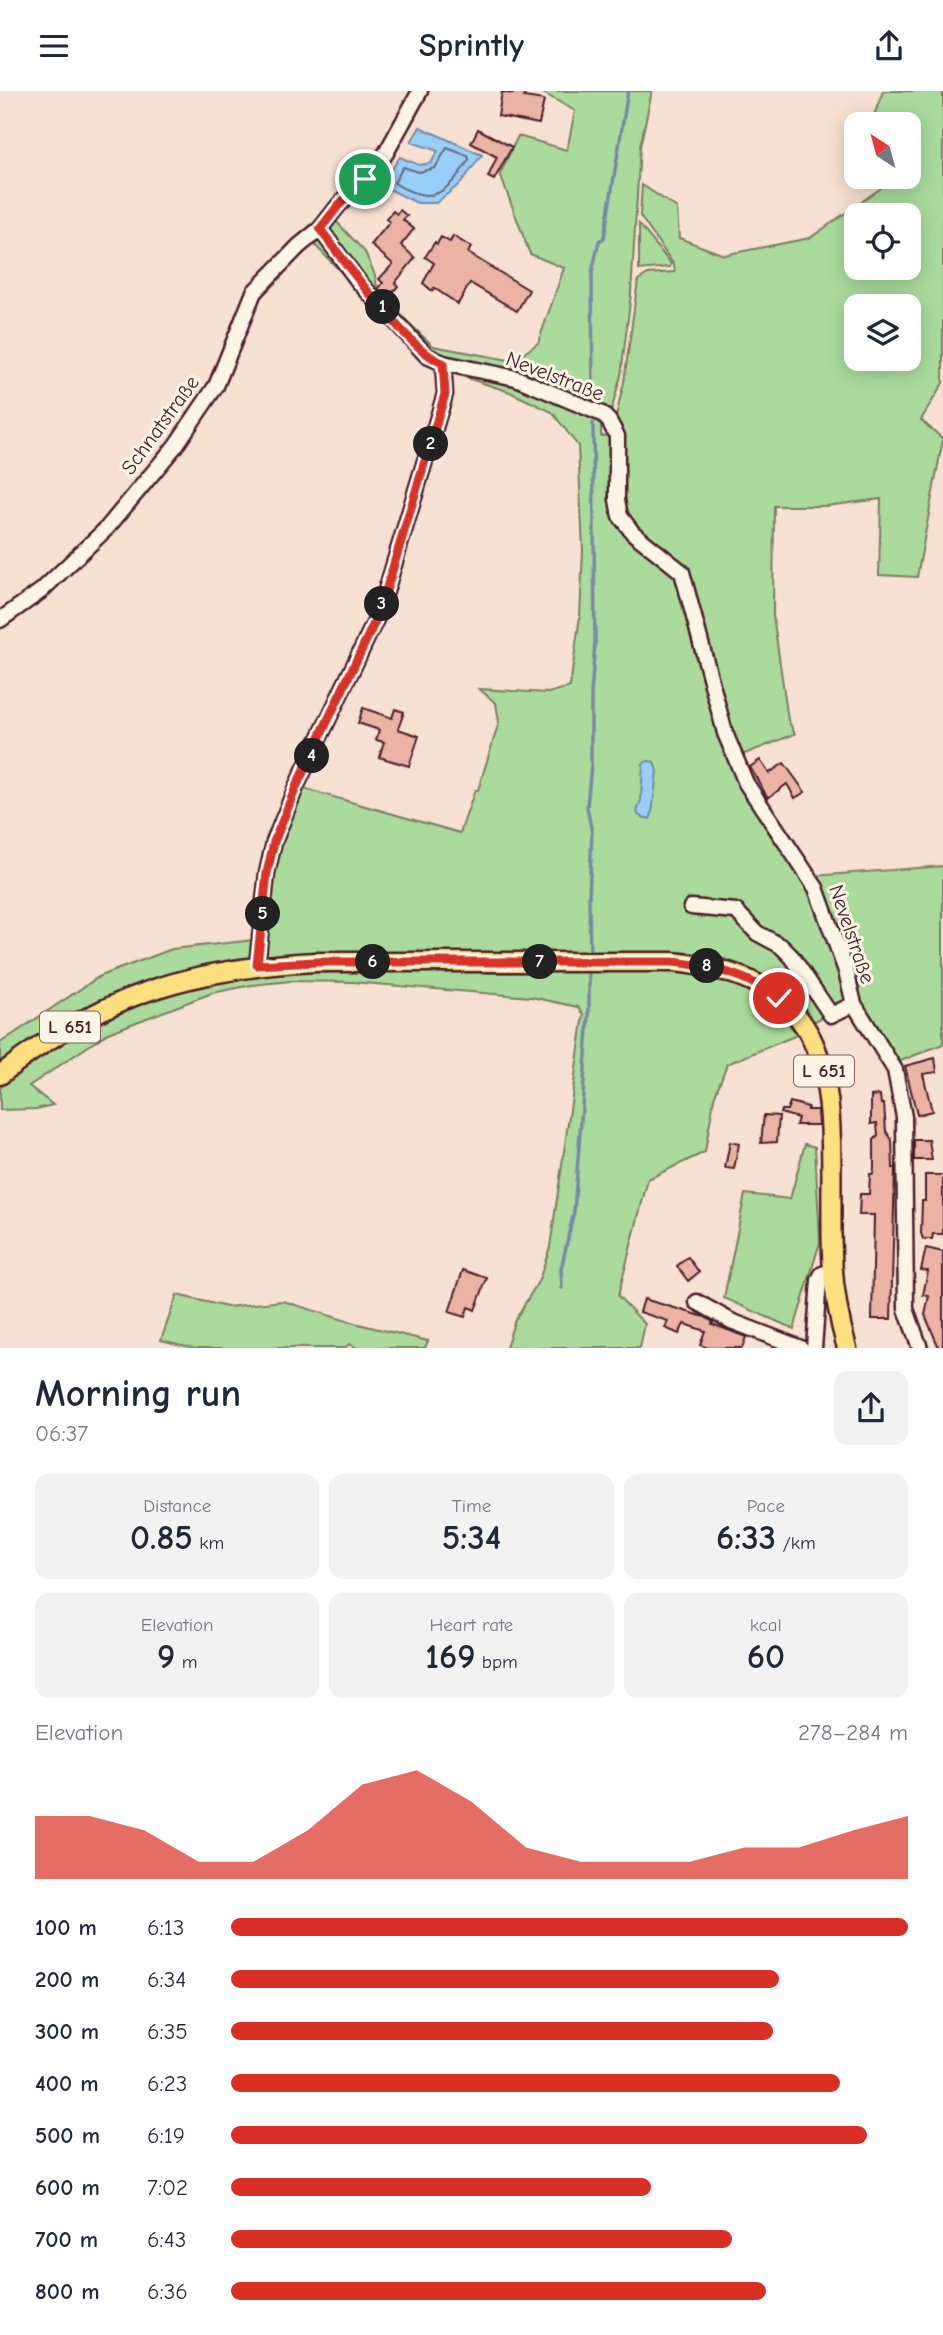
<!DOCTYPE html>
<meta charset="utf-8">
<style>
body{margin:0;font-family:"Comic Neue",sans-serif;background:#f2f2f3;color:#1f2937;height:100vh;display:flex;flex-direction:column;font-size:26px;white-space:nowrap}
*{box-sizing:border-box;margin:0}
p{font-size:23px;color:#747a83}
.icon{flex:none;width:38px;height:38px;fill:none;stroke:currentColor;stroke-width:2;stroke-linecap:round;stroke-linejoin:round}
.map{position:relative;height:1257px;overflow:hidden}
.panel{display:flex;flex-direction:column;background:#fff;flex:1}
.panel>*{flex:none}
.needle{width:46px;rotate:324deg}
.fabs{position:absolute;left:844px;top:21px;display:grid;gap:14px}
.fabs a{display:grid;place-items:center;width:77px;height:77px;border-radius:14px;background:#fff;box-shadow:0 4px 18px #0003;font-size:35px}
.pin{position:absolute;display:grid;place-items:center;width:60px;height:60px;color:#fff;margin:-30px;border:4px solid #fff;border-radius:50%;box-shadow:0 2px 7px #0007}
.km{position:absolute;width:35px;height:35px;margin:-18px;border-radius:50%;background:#222;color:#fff;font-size:19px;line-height:35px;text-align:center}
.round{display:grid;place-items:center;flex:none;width:74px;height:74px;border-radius:14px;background:#f2f2f3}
.summary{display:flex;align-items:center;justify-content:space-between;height:119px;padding:0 35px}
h1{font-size:38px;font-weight:700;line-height:52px}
.figures{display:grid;grid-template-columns:repeat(3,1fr);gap:10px;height:119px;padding:7px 35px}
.figures div{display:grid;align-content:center;border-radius:14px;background:#f2f2f3;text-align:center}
.figures b{font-size:35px;font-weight:700}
.figures small{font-size:19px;font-weight:400}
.figures p{font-size:19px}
.chart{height:196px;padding:14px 35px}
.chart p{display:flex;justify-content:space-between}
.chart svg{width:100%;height:126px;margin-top:7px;fill:#d93025;opacity:.7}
ul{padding:0 35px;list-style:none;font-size:23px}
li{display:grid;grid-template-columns:112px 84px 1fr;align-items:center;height:52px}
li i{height:18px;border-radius:9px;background:#d93025}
header{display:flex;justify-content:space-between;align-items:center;height:91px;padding:0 35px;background:#fff;font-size:32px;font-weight:700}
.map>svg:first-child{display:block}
.green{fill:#aadb9d;stroke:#7a7d64;stroke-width:2;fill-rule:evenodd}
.water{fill:#97cff6;stroke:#7889a5;stroke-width:2}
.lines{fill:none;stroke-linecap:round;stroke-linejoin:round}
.shore{stroke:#69657c;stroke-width:2}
.stream{stroke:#7889a5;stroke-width:3.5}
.building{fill:#ebb2a6;stroke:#4a1f2b;stroke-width:2}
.minor-casing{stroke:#4a1f2b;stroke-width:19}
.major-casing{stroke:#4a1f2b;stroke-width:23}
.minor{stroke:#fcf5e5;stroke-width:14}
.major{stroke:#fce080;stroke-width:18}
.route-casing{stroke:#fff;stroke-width:14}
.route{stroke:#d93025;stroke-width:9}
.labels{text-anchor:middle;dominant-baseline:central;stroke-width:6;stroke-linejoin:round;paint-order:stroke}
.shield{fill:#fcf5e5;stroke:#7f5f63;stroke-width:2}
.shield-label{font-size:19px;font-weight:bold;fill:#4a1f2b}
.street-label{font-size:21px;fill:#4a1f2b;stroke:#fcf5e5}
</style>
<header><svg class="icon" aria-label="menu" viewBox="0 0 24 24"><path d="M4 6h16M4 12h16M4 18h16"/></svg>Sprintly<svg class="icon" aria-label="share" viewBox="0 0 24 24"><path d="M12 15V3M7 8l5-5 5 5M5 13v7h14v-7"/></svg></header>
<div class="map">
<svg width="943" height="1257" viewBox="0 0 943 1257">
<rect width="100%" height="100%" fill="#f7e1d2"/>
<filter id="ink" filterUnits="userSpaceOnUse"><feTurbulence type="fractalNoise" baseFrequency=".0143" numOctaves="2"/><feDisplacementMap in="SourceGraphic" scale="14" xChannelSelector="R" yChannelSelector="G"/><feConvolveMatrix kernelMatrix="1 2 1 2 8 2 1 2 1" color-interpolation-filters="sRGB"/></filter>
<g filter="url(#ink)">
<g class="green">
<path d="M 540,0 L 652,0 L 640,56 L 631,202 L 621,284 L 610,324 L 601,331 L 601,345 L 618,345 L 615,330 L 624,291 L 638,189 L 648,183 L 675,181 L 674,174 L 640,125 L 642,94 L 677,117 L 679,147 L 724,164 L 810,147 L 881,97 L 886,86 L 908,86 L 908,33 L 871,33 L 883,0 L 943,0 L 943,292 L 921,329 L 943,348 L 917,486 L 879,484 L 881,408 L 826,415 L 774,415 L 773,524 L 788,629 L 795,643 L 740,665 L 727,642 L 680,483 L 722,643 L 814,785 L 943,775 L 943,953 L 898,971 L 856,910 L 813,931 C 769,883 740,863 673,861 L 674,881 C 707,881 746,891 772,914 C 781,922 789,934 797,944 L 727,973 L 714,1007 L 705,1061 L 648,1088 L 618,1205 L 645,1233 L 640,1257 L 506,1257 L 514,1231 L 539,1189 L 550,1156 L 584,923 L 578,916 L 531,906 L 352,891 L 290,890 L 252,894 L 212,902 L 108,942 L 29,995 L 53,1014 L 36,1018 L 0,1019 L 0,997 C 47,958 107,923 166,904 C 237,880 313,881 387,881 C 451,881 515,882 579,881 L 578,861 L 539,861 L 535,864 L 314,861 L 236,868 L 187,878 L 140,894 L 62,929 L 0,974 L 0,952 L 100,885 L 172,858 L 265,848 L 269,790 L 298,696 L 460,742 L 475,699 L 478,699 L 499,631 L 496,612 L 479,598 L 548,602 L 570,596 L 580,525 L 583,460 L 578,355 L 552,321 L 510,301 L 455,283 L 426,270 L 314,153 L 321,139 L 334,128 L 365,161 L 375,184 L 378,202 L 433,255 L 514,270 L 538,252 L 564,177 L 530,163 L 500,83 L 518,45 L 567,59 L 575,20 ZM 856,124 L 908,124 L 908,177 L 856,177 ZM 856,215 L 908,215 L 908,268 L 856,268 Z"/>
<path d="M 639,133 L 671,173 L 670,176 L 639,179 Z"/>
<path d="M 805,1053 L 815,1056 L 820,1151 L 794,1238 L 724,1207 L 745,1103 L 790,1108 Z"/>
<path d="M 177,1204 L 227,1216 L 283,1210 L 350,1231 L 428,1250 L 425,1257 L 357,1257 L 349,1253 L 345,1257 L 194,1257 L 161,1249 Z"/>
</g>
<g class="water">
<path d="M 420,36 L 482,64 L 461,92 L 436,112 L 417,112 L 381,94 L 400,66 L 419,74 L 431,72 L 438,60 L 411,51 Z"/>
<path d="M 647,670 L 654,671 L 657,680 L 652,723 L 650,728 L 639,725 L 637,721 L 641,709 L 643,673 Z"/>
</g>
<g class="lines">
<path class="shore" d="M 447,57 L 468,65 L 469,69 C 445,104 432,115 394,92 L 403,76 L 419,81 L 435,77 Z"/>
<g class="stream">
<path d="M 593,311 L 592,182 L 599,150 L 604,147 L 628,0"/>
<path d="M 590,867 L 589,807 L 592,742 L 587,716 L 591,674 L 591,603 L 595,552 L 593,332"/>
<path d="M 562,1197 L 561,1178 L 574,1120 L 589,925 L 589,878"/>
</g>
</g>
<g class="building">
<path d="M 513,0 L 525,0 L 524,6 L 544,9 L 539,33 L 498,25 L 502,1 L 513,3 Z"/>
<path d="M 478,38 L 512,56 L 494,89 L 488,86 L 497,66 L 471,52 Z"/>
<path d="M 400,119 L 407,125 L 403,129 L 414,138 L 401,154 L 415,167 L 395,192 L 398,195 L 388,207 L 378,198 L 383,192 L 379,188 L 393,173 L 371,154 L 390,131 L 386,128 L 393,120 L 397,123 Z"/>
<path d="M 453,145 L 471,156 L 468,162 L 529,199 L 517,220 L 470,192 L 458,213 L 434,197 L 432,200 L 423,192 L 434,172 L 425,166 L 435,151 L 437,153 L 441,146 L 450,151 Z"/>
<path d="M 363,617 L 392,627 L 395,618 L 404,621 L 398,638 L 419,645 L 409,675 L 379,666 L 384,651 L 376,649 L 379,639 L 358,632 Z"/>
<path d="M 760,669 L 769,682 L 784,672 L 805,701 L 795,707 L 787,693 L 768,707 L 750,676 Z"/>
<path d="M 935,967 L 937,981 L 923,983 L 932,1020 L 917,1024 L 905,975 Z"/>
<path d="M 880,1004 L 881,1013 L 884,1013 L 886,1040 L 892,1049 L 893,1077 L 895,1077 L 891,1228 L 872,1228 L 874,1124 L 859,1124 L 860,1103 L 869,1103 L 870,1083 L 873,1083 L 874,1077 L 874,1049 L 878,1045 L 877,1032 L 871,1033 L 871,1005 Z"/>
<path d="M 790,1011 L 808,1016 L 807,1019 L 817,1019 L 818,1034 L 796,1034 L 798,1027 L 780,1022 L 781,1019 L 787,1019 Z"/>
<path d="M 764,1024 L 779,1025 L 777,1051 L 761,1052 Z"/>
<path d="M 914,1049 L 929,1049 L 932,1069 L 914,1069 Z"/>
<path d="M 730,1051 L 739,1053 L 734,1078 L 725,1077 Z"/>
<path d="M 925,1084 L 943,1084 L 943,1143 L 933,1143 L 932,1148 L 923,1148 L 921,1142 L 922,1110 L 925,1110 Z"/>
<path d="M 926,1157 L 943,1161 L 943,1257 L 939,1257 L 925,1224 L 929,1205 L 923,1204 L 928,1180 L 921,1179 Z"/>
<path d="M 688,1166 L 699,1181 L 688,1190 L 677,1175 Z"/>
<path d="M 463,1179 L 487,1187 L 475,1219 L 468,1216 L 465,1226 L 449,1221 Z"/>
<path d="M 644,1208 L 705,1226 L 713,1231 L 712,1233 L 746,1246 L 742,1257 L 708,1257 L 700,1254 L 705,1240 L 684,1233 L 679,1243 L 665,1237 L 668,1230 L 640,1221 Z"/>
</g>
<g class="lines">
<defs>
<g id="minor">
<path d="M 320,138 L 359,191 L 427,265 L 443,272 L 516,287 L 540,297 L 602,323 L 609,330 L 617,345 L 617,409 L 620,425 L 633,442 L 682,481 L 725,642 L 746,692 L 816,797 L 846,880 L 854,913 L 895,979 L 904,1026 L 906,1218 L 920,1257"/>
<path d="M 0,529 L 41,500 L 107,437 L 176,354 L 216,295 L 254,201 L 299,155 L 320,138 L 338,115 L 365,88 L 386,62 L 420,0"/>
<path d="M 691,816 L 736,820 L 757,842 L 781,855 L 792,866 L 831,924 L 854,913"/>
<path d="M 257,874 L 267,782 L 274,751 L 296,696 L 380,520 L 445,303 L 443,272"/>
<path d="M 697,1211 L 731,1230 L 801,1257"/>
<path d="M 814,1257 L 819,1189 L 822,1183 L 833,1181"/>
</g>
<path id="major" d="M 0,984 C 100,905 189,877 316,871 L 673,871 C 860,889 827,1024 832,1163 C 833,1195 838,1226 847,1257"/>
</defs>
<use href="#minor" class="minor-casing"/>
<use href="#major" class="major-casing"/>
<use href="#minor" class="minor"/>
<use href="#major" class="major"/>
</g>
</g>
<g class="lines" filter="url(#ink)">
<defs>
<path id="route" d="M 365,88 L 338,115 L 320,138 C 342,168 411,262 443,272 L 445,303 L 380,520 L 296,696 L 274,751 L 267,782 L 257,874 L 316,871 L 673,871 C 713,875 746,884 779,907"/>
</defs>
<use href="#route" class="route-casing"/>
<use href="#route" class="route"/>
</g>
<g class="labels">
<g class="shield">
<rect x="40" y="920.5" width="60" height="31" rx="5"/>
<rect x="794" y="964.5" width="60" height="31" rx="5"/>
</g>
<g class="shield-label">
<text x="70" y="936">L 651</text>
<text x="824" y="980">L 651</text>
</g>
<g class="street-label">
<text transform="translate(555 285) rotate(21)">Nevelstraße</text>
<text transform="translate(160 334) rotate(-54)">Schnatstraße</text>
<text transform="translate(852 843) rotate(71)">Nevelstraße</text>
</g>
</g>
</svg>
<div class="fabs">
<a><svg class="needle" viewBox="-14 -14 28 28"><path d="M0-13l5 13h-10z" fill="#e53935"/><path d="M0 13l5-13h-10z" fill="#747a83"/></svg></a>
<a><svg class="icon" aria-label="locate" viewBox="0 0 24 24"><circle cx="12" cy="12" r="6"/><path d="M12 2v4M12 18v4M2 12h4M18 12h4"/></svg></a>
<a><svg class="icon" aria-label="layers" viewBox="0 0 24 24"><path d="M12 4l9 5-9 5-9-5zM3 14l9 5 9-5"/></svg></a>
</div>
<div class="pin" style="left:365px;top:88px;background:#1e9e55"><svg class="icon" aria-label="arrive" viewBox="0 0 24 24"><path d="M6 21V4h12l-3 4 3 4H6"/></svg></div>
<div class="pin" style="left:779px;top:907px;background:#d93025"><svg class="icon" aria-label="check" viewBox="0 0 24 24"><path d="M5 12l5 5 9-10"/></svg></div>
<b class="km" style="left:383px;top:216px">1</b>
<b class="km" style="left:431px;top:353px">2</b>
<b class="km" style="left:382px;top:513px">3</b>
<b class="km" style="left:312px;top:665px">4</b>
<b class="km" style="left:263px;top:823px">5</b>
<b class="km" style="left:373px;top:871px">6</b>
<b class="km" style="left:540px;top:871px">7</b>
<b class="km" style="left:707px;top:875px">8</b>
</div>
<section class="panel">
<div class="summary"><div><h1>Morning run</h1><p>06:37</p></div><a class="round"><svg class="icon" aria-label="share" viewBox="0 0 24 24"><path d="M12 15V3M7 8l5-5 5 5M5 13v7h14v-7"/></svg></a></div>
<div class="figures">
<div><p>Distance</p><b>0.85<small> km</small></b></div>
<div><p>Time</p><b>5:34</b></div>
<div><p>Pace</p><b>6:33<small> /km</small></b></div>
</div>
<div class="figures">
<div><p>Elevation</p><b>9<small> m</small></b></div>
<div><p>Heart rate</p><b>169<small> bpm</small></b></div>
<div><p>kcal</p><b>60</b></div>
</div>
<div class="chart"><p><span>Elevation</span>278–284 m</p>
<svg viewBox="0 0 160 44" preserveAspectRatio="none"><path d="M0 44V22L10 22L20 27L30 38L40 38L50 27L60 11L70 6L80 17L90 33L100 38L110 38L120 38L130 33L140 33L150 27L160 22V44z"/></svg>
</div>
<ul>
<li><b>100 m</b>6:13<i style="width:100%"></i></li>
<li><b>200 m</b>6:34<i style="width:81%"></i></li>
<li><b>300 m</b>6:35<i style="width:80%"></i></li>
<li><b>400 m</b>6:23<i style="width:90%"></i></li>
<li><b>500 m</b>6:19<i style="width:94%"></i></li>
<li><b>600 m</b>7:02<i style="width:62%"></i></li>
<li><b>700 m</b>6:43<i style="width:74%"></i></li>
<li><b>800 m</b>6:36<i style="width:79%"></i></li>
</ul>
</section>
